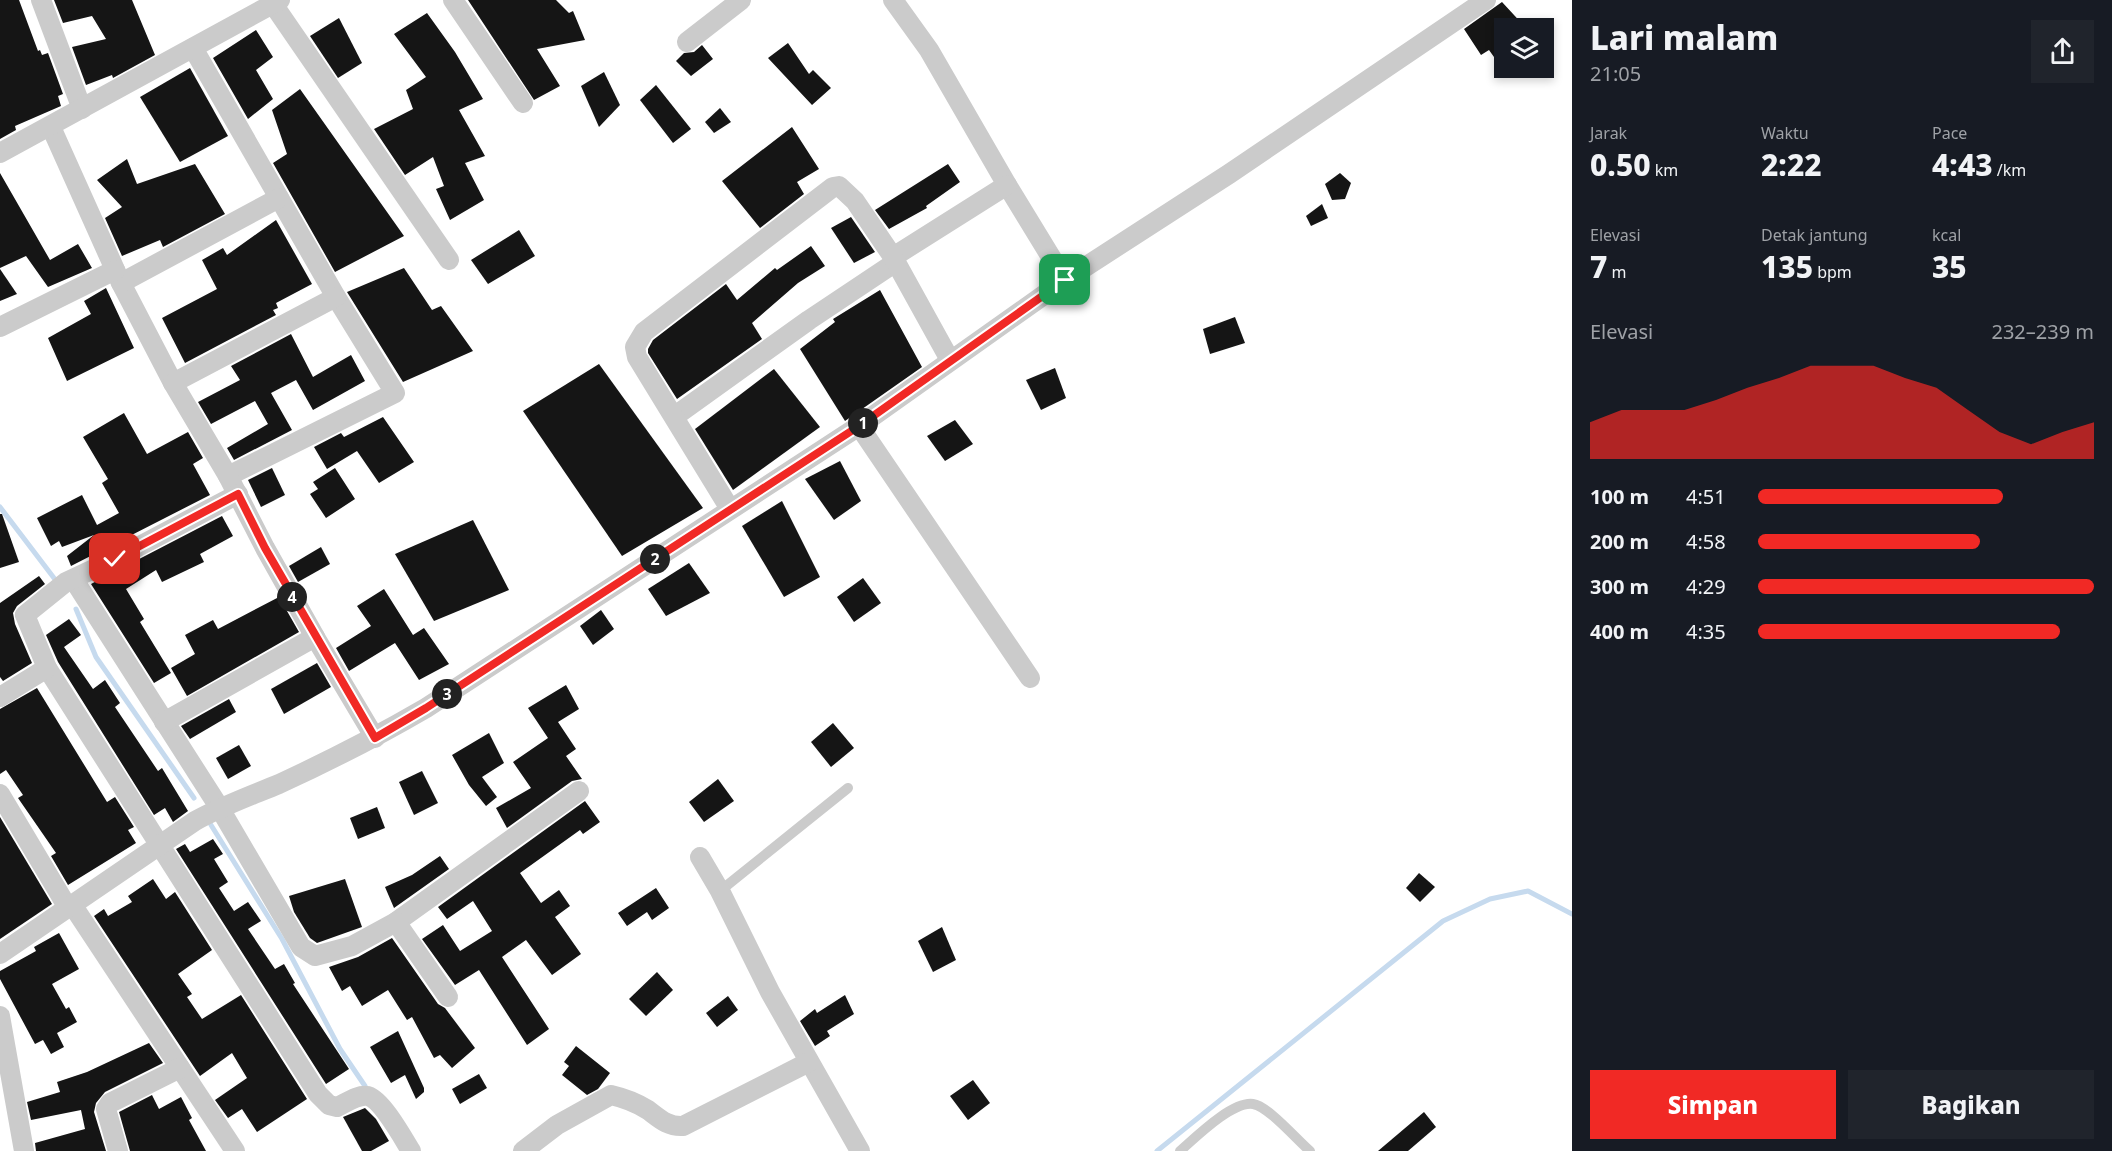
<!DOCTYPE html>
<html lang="id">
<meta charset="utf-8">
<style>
body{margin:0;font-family:"Noto Sans",sans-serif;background:#20242c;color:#f1f3f6;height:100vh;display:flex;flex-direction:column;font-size:22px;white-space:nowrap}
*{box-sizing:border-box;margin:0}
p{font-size:20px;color:#9ea1a6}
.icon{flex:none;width:33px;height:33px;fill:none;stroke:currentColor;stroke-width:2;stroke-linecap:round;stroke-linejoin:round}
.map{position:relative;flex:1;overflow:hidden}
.details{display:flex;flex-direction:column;background:#171b24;width:540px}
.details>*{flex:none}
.controls{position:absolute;left:1494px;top:18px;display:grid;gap:12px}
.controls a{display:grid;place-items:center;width:60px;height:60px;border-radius:0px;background:#171b24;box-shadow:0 3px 9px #0003;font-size:30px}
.pin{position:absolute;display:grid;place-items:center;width:51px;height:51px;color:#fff;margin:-26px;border-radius:12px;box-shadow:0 3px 9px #0006}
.km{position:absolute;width:30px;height:30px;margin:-15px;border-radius:50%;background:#222;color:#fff;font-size:16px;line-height:30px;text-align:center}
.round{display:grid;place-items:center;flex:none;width:63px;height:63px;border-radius:0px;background:#20242c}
.head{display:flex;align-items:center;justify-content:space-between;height:102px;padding:0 18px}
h1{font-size:33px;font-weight:800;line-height:45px}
.stats{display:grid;grid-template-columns:repeat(3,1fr);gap:9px;height:102px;padding:6px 18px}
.stats div{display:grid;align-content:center}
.stats b{font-size:30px;font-weight:800}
.stats small{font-size:16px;font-weight:400}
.stats p{font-size:16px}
.chart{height:168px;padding:12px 18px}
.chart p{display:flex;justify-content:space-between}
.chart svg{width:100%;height:108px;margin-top:6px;fill:#f12925;opacity:.7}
.action{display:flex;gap:12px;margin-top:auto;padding:12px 18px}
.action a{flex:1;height:69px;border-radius:0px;background:#f12925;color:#fff;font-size:24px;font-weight:800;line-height:69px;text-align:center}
.action a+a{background:#20242c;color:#f1f3f6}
ul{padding:0 18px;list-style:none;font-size:20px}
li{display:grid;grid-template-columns:96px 72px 1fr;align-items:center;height:45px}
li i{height:15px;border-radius:8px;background:#f12925}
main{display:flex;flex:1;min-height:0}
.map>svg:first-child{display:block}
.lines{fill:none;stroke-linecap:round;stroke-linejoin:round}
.stream{stroke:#c6daee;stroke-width:5}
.building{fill:#151515}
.service{stroke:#cbcbcb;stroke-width:10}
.minor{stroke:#cbcbcb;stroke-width:20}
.route-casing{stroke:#fff;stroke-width:12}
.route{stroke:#f12925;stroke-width:8}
</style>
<main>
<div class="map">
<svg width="1572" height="1151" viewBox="0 0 1572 1151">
<rect width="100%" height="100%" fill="#fff"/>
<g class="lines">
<g class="stream">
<path d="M 0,507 L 57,582"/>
<path d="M 76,609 L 96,657 L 194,798"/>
<path d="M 211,825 L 282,939 L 340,1049 L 365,1086"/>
<path d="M 1157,1151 L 1443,921 L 1490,899 L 1528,891 L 1572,914"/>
</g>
</g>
<g class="building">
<path d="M 0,0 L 19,0 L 38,51 L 40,50 L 42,55 L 48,53 L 63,94 L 58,96 L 61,106 L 15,126 L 16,130 L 0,139 Z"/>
<path d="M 54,0 L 132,0 L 155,55 L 113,78 L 112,75 L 86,85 L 72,47 L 106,39 L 92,16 L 63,23 Z"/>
<path d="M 468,0 L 556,0 L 569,13 L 573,11 L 585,40 L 537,49 L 560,86 L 534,100 Z"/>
<path d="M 1502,2 L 1526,28 L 1504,28 L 1504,71 L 1489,50 L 1481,55 L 1464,29 Z"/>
<path d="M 427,13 L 455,52 L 483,99 L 459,110 L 485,156 L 465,163 L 484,200 L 450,220 L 436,189 L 444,186 L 433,157 L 405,175 L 374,129 L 413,109 L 406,90 L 426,77 L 394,34 Z"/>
<path d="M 339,18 L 362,63 L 338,78 L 310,36 Z"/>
<path d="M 256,30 L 273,57 L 256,70 L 273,99 L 248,119 L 213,58 Z"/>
<path d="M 788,43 L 809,74 L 813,70 L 831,88 L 812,105 L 768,58 Z"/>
<path d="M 702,45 L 713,59 L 691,76 L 676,61 L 684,53 L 694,52 Z"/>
<path d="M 190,68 L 228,136 L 180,162 L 140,97 Z"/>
<path d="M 604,72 L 620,105 L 599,127 L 581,86 Z"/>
<path d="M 656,85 L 691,129 L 673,143 L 640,100 Z"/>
<path d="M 300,89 L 404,236 L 335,272 L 273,163 L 287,154 L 272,110 Z"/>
<path d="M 720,108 L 731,122 L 714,133 L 705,122 Z"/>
<path d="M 792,127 L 819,169 L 797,182 L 804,194 L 760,228 L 722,181 Z"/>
<path d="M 127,159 L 137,184 L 195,164 L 225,214 L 163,247 L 160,240 L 122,256 L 105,218 L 122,207 L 97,180 Z"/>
<path d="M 948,164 L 960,182 L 926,206 L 927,208 L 889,229 L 875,210 Z"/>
<path d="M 0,173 L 50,260 L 78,244 L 92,268 L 48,287 L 26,256 L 0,268 Z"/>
<path d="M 1340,173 L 1351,183 L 1345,199 L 1332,200 L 1325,184 Z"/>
<path d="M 1322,204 L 1328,218 L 1311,226 L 1306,216 Z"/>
<path d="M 851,217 L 875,252 L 854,263 L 831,228 Z"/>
<path d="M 276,220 L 312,284 L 276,303 L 278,308 L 273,310 L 276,315 L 185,363 L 162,318 L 217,289 L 202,260 L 223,248 L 227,255 Z"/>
<path d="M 519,230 L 535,256 L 488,284 L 471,260 Z"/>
<path d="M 811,246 L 825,266 L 798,283 L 752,323 L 762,339 L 677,399 L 648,353 L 648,349 L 653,340 L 726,284 L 737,300 L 775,268 L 777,270 Z"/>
<path d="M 404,268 L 432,310 L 441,306 L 473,351 L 403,382 L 347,292 Z"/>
<path d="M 0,269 L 17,294 L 0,301 Z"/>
<path d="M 106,288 L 134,348 L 67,381 L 48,338 L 91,314 L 84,301 Z"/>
<path d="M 880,290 L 922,367 L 845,421 L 800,349 L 835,322 L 833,319 Z"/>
<path d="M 1235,317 L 1245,343 L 1210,354 L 1203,329 Z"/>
<path d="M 291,334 L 313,377 L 351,355 L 365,381 L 313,410 L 296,380 L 271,393 L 292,430 L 234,460 L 227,448 L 268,424 L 255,401 L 211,424 L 198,402 L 240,380 L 231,366 Z"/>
<path d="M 599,364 L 703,508 L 622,556 L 523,411 Z"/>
<path d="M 1055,368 L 1066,398 L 1041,410 L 1026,380 Z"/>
<path d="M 774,369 L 820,427 L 733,490 L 695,429 Z"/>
<path d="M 124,413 L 147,454 L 188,432 L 203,458 L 193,464 L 210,495 L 71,566 L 67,556 L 94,535 L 62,547 L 59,541 L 51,546 L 37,518 L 82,495 L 97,525 L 119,513 L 102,483 L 108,479 L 83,437 Z"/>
<path d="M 383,417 L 414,462 L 379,483 L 357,451 L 327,469 L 314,447 L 341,433 L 344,437 Z"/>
<path d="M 955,420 L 973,444 L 945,461 L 927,436 Z"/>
<path d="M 840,461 L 861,501 L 834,520 L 805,479 Z"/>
<path d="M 272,468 L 285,495 L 261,507 L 248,480 Z"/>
<path d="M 335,468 L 355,499 L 326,518 L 310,494 L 318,489 L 313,482 Z"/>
<path d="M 782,501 L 820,577 L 784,597 L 742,526 Z"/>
<path d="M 0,514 L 2,514 L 19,562 L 0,568 Z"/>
<path d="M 222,516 L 233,536 L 200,554 L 204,562 L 162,582 L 156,570 L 126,589 L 144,619 L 140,622 L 171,673 L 154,683 L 91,584 Z"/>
<path d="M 473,520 L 509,590 L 434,621 L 395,554 Z"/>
<path d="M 321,547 L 330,564 L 298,582 L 289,566 Z"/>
<path d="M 689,563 L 710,593 L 666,616 L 648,589 Z"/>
<path d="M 39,576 L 45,584 L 17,606 L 13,613 L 15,624 L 32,663 L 3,681 L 0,677 L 0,603 Z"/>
<path d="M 863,578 L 881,603 L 854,622 L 837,597 Z"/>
<path d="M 384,589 L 413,635 L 424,628 L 449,664 L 419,680 L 395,643 L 349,671 L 336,648 L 371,626 L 357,606 Z"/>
<path d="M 279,597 L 299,632 L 187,696 L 171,668 L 195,654 L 185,635 L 213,620 L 218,629 Z"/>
<path d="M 601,610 L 614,629 L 593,645 L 580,626 Z"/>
<path d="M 69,619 L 81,635 L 64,647 L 93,689 L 105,680 L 120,703 L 115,707 L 158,771 L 162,768 L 188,811 L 173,822 L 165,808 L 154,815 L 58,662 L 46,635 Z"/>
<path d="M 317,663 L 331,687 L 284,714 L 271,689 Z"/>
<path d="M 566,685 L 579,709 L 558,722 L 576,749 L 566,756 L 582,779 L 572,781 L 507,828 L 496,808 L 531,788 L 513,762 L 548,738 L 528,708 Z"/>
<path d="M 37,688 L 107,802 L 115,797 L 134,827 L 128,830 L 136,843 L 68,885 L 51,856 L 56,853 L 18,798 L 23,795 L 6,770 L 0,774 L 0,709 Z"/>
<path d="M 229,699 L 236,712 L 190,739 L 181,726 Z"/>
<path d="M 833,723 L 854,748 L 831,767 L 811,742 Z"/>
<path d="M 489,733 L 504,763 L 482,777 L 497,797 L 486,806 L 469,785 L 452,755 Z"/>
<path d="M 239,745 L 251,766 L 228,779 L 216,758 Z"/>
<path d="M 422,771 L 438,803 L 414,815 L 399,782 Z"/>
<path d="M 718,779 L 734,801 L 704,822 L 689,802 Z"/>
<path d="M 585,801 L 600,822 L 583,834 L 580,830 L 520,873 L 541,903 L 559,890 L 570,906 L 555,917 L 581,954 L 552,975 L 526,940 L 502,957 L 549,1029 L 527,1045 L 479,970 L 455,985 L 422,939 L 443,925 L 460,951 L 492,931 L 473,901 L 447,919 L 438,907 Z"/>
<path d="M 377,807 L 385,828 L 358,839 L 350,818 Z"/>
<path d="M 0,817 L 52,904 L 0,939 Z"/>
<path d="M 213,839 L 223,854 L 214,859 L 228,882 L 219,888 L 234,911 L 248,902 L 261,921 L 248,929 L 275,969 L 284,964 L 295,983 L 293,984 L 349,1069 L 326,1084 L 176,849 L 185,844 L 190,852 Z"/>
<path d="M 440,856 L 449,869 L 394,908 L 385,887 L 412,875 Z"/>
<path d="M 1419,873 L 1435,887 L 1420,902 L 1406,888 Z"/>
<path d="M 153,879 L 166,899 L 175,892 L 212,950 L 178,974 L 192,994 L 187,997 L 202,1019 L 241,995 L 307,1099 L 257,1132 L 242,1109 L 228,1118 L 215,1100 L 247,1078 L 232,1053 L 200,1076 L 94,916 L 104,909 L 108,916 L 132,902 L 128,896 Z"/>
<path d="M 345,879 L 362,927 L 317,943 L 310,938 L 294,912 L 289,896 Z"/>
<path d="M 656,888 L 669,908 L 652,920 L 647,912 L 627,926 L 618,913 Z"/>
<path d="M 942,927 L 956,960 L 933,972 L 918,941 Z"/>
<path d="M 59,933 L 79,969 L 52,984 L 66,1009 L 69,1007 L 77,1022 L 57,1033 L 64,1047 L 51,1054 L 43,1040 L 35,1044 L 0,979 L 0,971 L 36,951 L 34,947 Z"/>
<path d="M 392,938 L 438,1004 L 445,1008 L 475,1048 L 452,1068 L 440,1055 L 434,1058 L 412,1017 L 407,1020 L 388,990 L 362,1006 L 350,986 L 342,991 L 329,967 L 358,957 Z"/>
<path d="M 657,972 L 673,990 L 646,1016 L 629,999 Z"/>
<path d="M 845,995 L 854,1014 L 827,1031 L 830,1036 L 815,1046 L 800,1021 L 815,1009 L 817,1013 Z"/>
<path d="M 728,996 L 738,1010 L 717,1027 L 706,1013 Z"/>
<path d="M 398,1031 L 424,1088 L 424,1092 L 416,1099 L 405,1075 L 391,1083 L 370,1047 Z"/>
<path d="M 149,1043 L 163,1063 L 105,1092 L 96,1103 L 94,1112 L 106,1151 L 36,1151 L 35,1143 L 85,1129 L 81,1110 L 31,1120 L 27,1102 L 60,1092 L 57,1082 L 87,1072 Z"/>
<path d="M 576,1046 L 610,1073 L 598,1089 L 587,1095 L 562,1075 L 569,1066 L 564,1062 Z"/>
<path d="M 479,1074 L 487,1088 L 460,1104 L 452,1089 Z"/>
<path d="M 973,1080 L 990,1103 L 968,1120 L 950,1096 Z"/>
<path d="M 152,1095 L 159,1109 L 181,1097 L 192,1118 L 189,1120 L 206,1151 L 130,1151 L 119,1112 Z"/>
<path d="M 365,1108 L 376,1119 L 389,1141 L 371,1151 L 362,1151 L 343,1117 Z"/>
<path d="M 1424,1112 L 1436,1127 L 1408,1151 L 1378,1151 Z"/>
</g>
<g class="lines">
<g class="service">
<path d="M 720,891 L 848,788"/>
<path d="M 1180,1151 C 1195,1138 1232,1101 1253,1104 C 1268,1106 1297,1140 1310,1151"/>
</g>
<g class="minor">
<path d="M 41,0 L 82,109"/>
<path d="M 453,0 L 523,103"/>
<path d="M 893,0 L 929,50 L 1007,185 L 1065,280"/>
<path d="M 273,4 L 449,260"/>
<path d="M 687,42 L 741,0"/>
<path d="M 193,48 L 336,297 L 395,393 L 228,476"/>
<path d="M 51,127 L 121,283 L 173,383 L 228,476 L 265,548 L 315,637 L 375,738"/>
<path d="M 0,153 L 280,0"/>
<path d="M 893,257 L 1007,185"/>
<path d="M 121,283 L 279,198"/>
<path d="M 0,327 L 115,270"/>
<path d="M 173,383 L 336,297"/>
<path d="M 675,416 L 809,320 L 896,262"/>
<path d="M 859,426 L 1030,678"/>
<path d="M 730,509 L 637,357 L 635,347 L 644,332 L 833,187 L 839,186 L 855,201 L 893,257 L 950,360"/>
<path d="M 74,580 L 219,807 L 301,947 L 315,956 L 352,946 L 396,922 L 579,791"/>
<path d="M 47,668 L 318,1094 L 329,1105 L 337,1107 C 346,1103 358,1094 368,1096 C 382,1100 403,1138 411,1151"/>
<path d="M 0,697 L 47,668 L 25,615 L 66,582 L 115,559 L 238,494"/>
<path d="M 164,722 L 315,637"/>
<path d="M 0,794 L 68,908"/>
<path d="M 700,857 L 720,891 L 770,992 L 860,1151"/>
<path d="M 73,906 L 235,1151"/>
<path d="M 396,922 L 448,997"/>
<path d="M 0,954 L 195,821 C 222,806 250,796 279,784 C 329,761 378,736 426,708 L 859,426 L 1065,280 L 1229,174 L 1486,0"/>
<path d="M 0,1016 L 24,1151"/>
<path d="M 118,1151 L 106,1109 L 110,1103 L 180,1068"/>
<path d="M 523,1151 L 557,1125 L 611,1095 C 624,1098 637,1103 648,1110 C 660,1119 668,1127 683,1126 L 809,1062"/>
</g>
</g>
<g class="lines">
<defs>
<path id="route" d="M 115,559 L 238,494 L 265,548 L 375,738 L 426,708 L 859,426 L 1065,280"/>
</defs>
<use href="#route" class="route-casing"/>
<use href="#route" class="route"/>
</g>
</svg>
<div class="controls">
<a><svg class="icon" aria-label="layers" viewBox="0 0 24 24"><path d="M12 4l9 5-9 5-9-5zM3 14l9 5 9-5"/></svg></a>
</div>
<div class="pin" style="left:1065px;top:280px;background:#1e9e55"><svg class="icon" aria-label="arrive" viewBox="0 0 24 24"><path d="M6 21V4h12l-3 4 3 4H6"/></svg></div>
<div class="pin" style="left:115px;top:559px;background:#d93025"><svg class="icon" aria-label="check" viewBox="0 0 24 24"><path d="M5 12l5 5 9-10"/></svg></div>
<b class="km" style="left:863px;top:423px">1</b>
<b class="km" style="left:655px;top:559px">2</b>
<b class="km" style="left:447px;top:694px">3</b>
<b class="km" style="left:292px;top:597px">4</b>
</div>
<section class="details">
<div class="head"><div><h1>Lari malam</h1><p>21:05</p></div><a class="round"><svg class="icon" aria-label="share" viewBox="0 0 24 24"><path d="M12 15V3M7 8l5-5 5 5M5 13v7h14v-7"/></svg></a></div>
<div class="stats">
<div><p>Jarak</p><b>0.50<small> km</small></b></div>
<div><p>Waktu</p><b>2:22</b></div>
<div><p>Pace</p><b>4:43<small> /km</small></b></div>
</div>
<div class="stats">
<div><p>Elevasi</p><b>7<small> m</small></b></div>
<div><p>Detak jantung</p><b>135<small> bpm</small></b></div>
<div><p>kcal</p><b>35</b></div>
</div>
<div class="chart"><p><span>Elevasi</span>232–239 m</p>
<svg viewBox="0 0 160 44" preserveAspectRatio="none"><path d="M0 44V29L10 24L20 24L30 24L40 20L50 15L60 11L70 6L80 6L90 6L100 11L110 15L120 24L130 33L140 38L150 33L160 29V44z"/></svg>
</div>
<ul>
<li><b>100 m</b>4:51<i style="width:73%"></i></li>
<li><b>200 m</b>4:58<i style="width:66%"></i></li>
<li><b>300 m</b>4:29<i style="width:100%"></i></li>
<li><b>400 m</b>4:35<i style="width:90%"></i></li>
</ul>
<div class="action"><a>Simpan</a><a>Bagikan</a></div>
</section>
</main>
